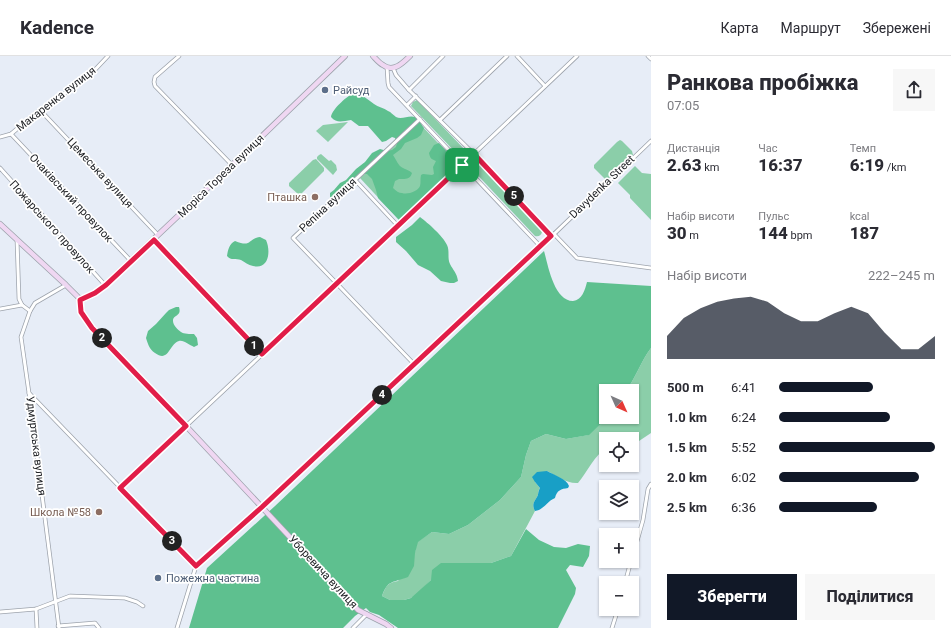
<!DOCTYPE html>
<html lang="uk">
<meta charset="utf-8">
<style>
body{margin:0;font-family:Roboto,sans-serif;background:#f7f7f7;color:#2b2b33;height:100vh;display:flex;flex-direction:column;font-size:15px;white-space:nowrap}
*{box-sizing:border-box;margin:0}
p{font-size:13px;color:#7c7c81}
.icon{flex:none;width:22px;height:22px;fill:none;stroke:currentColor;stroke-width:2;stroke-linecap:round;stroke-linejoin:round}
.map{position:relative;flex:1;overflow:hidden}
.sheet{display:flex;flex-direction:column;background:#fff;width:300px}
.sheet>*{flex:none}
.needle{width:26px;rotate:135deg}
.controls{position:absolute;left:599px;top:328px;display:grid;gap:8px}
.controls a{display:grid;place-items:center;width:40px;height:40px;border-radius:0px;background:#fff;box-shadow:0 1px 3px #0004;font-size:20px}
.pin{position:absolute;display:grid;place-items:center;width:34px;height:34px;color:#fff;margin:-17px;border-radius:8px;box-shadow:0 2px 6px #0006}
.km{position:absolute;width:20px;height:20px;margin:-10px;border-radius:50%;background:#222;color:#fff;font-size:11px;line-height:20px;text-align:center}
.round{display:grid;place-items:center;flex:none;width:42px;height:42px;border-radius:0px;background:#f7f7f7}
.overview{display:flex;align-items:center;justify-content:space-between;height:68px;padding:0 16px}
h1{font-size:22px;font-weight:800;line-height:30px}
.stats{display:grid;grid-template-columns:repeat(3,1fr);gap:6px;height:68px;padding:4px 16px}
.stats div{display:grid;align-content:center}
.stats b{font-size:17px;font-weight:800}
.stats small{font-size:11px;font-weight:400}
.stats p{font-size:11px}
.chart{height:112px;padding:8px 16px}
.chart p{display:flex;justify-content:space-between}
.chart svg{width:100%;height:72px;margin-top:4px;fill:#111827;opacity:.7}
.button{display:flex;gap:8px;margin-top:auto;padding:8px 16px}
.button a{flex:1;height:46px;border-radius:0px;background:#111827;color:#fff;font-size:16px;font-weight:800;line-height:46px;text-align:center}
.button a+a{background:#f7f7f7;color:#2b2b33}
ul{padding:0 16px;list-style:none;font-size:13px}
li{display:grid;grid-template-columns:64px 48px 1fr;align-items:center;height:30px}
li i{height:10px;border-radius:5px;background:#111827}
header{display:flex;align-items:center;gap:24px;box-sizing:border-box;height:56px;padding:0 20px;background:#fff;border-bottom:1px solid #e1e1e2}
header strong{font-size:19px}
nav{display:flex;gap:22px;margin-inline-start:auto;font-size:14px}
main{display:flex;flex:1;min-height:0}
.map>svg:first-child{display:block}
.green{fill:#8bcea9}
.forest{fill:#5ec08f}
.water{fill:#189fc6}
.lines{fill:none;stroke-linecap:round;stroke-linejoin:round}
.street-casing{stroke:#9da3ac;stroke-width:4.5}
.secondary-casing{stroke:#9da3ac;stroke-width:6}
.street{stroke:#fff;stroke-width:3}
.secondary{stroke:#efd7f2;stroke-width:4.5}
.route-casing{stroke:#fff;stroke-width:8}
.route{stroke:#e11d48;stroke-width:5}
.service-dot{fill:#5c6f8a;stroke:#fff;stroke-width:1.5}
.education-dot{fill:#8d6e63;stroke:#fff;stroke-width:1.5}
.labels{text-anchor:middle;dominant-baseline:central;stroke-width:3.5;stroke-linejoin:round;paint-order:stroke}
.service-label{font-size:11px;fill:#4e5e75;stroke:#fff;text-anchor:start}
.street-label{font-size:11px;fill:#212327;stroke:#fff}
.education-label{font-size:11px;fill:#785e54;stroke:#fff;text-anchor:end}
</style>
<header>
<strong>Kadence</strong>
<nav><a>Карта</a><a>Маршрут</a><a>Збережені</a></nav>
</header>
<main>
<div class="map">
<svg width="651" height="572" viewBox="0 0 651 572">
<rect width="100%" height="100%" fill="#e7edf7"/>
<g class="green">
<path d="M 417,44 L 468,97 L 469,100 C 468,103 466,104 462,103 L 411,50 L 413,46 Z"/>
<path d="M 348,66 L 328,86 L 316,75 L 323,69 Z"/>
<path d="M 419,67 L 459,109 L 400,165 L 360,122 Z"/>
<path d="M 620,84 L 622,85 L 632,95 L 633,99 L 609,122 L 605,123 L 594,112 L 594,109 L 617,86 Z"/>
<path d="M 321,98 L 329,105 L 331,104 L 336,109 L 337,114 L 333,119 L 317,103 L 317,101 L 319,99 Z"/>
<path d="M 316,103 L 324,112 L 324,115 L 301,138 L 298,138 L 289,130 L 289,127 L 313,104 Z"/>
<path d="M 475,104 L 541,174 L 542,176 C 541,180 538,181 535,180 L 469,110 L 471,106 Z"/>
<path d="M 635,110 L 642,117 L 651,118 L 651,164 L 630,142 L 630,139 L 618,127 Z"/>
<path d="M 651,292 L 651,377 L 633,389 L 632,389 L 632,383 L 606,383 L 606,392 C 595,399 587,416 578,427 C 567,428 557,420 547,415 L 535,426 L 540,432 C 539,432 538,438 538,439 C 535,445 531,448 535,455 L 511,500 L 491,507 L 474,508 L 431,524 L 414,541 L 404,544 L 390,544 L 382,540 C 386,530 387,527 398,525 L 415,496 L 417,486 L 432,476 L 449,478 L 468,469 L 500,444 L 521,421 L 526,399 L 531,385 L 546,378 L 566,383 L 588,379 L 608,361 L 632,361 L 632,335 L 626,335 C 636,321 641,305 651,292 Z"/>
</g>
<g class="forest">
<path d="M 356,36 C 363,39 368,44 374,48 C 378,51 384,52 388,55 C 391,56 393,59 396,61 C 403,65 412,56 419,64 C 421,66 422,70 424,72 L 421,79 L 417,82 L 405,87 L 401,93 L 393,99 C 396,103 398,110 403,112 C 407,114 409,114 412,117 C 410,124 405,123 399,123 L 395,125 L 393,132 C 396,135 399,137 402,137 C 408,139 418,135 420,130 C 421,127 420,123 421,119 L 423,118 L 432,119 L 434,118 L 433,111 L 436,105 C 431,103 430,102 429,97 L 434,89 L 439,87 L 459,109 L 400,165 L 378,142 L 376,134 L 372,123 L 367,118 C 358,116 351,124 346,132 C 345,134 343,138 341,140 C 339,143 335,143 332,143 L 330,141 L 330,137 L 334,134 L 340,127 L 346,124 L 356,113 L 365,106 L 372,97 L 380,93 L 387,95 L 392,94 L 396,91 L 397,87 L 395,82 L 392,81 L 386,85 L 382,86 L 368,70 L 359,70 L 351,64 C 343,65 337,68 331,61 C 332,53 348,39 356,36 Z"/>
<path d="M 420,161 C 428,167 443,180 447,189 C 450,195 447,202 450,208 C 453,214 457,217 458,225 L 454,227 L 450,227 L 441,225 L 430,215 L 418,209 L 406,195 L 396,186 L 396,181 L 412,169 Z"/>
<path d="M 260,181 L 266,184 C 271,195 269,214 253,210 C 248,209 245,206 241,204 C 236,202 231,205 227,200 C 228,194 229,188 235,185 C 252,192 247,183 260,181 Z"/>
<path d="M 544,195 C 548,209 554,245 573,245 C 582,244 585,234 587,226 L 651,230 L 651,292 C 641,305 636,321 626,335 L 606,335 L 606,361 L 608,361 L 589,379 L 566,383 L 546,378 L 531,385 L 526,399 L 521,421 L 500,444 L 468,469 L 449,478 L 432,476 L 418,486 L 415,497 L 414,510 L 408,521 C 393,527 388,523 382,540 L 390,544 L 404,544 L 411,542 L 431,524 L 432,514 L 441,507 L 491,507 L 511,500 L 526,473 L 539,484 L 554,491 L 566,492 L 578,488 L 590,490 L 589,500 L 583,511 L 570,509 L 566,514 L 576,532 L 575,538 L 558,572 L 398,572 L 379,559 L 370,556 L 366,552 L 355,560 L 343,572 L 189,572 L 207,512 L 275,450 Z"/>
<path d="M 176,251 L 179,251 C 182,261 173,258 173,265 C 173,269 178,274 181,276 C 184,278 190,278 194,278 L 197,282 L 198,289 L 194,291 C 189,289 184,284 179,285 C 169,288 169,307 155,297 C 149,293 148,288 146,282 L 148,275 L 156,268 L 166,257 L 169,254 Z"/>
</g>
<path class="water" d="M 547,415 C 554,419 567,423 569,430 L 568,432 C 561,433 557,434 555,442 C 547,445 544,454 535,455 C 531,448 535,445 538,439 C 538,438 539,433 540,432 L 535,426 L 532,421 L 537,416 Z"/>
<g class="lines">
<defs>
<g id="street">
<path d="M 179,0 L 155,21 L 154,26 L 155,30 L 232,109"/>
<path d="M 517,0 L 545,30"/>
<path d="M 648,0 L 651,3"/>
<path d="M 387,11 L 388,27 L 389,31 L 540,190"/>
<path d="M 393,12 L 396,19 L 409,34 L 474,98 L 551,180"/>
<path d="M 409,34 L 443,0"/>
<path d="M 407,49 L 416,40"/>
<path d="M 41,55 L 158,179"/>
<path d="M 440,64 L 507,0"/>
<path d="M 11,78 L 131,205"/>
<path d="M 0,81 L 11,78 L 37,56 L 41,55 L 91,18 L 108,0"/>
<path d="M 0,112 L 105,229"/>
<path d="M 355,124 L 398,170"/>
<path d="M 554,178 L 577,202 L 651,212"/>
<path d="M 17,184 L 19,243 L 22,249 L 30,255"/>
<path d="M 154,184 L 262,298"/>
<path d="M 0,253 L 22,249"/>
<path d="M 414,308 L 293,182 L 420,63"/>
<path d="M 29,337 L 196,510"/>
<path d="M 120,432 L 337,228 L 577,0"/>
<path d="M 632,503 L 643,464 L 648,433 L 651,428"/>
<path d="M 625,527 L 631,505"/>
<path d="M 36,553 L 37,572"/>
<path d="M 0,556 L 36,553 L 70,540 L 125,542 L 137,546 L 143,550"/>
<path d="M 58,570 L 95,567 L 99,572"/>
<path d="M 59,572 L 29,337 L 21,281 L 30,255 L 35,247 L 66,229"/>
<path d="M 177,572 L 196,510 L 262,451 L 554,178 L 651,85"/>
<path d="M 353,572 L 367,558"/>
<path d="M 612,572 L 618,553"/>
</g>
<g id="secondary">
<path d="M 373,0 C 376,3 379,7 383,9 C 393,17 403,7 410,0"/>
<path d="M 0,168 L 66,229 L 81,244 C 90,241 98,235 105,229 L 232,109 L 345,0"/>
<path d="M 81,244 L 81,256 L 92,271 L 186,370 L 358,554 L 386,568 L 391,572"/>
</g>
</defs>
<use href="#street" class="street-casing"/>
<use href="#secondary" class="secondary-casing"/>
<use href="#street" class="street"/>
<use href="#secondary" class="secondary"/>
</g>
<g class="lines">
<defs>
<path id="route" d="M 474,98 L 551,180 L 262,451 L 196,510 L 120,432 L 186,370 L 92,272 L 81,256 L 80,244 L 95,237 L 106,229 L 154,184 L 262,298 Z"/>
</defs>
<use href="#route" class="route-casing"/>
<use href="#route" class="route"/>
</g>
<g class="service-dot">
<circle cx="325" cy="34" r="4"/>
<circle cx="158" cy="522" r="4"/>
</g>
<g class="education-dot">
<circle cx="315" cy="141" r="4"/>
<circle cx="99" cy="456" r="4"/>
</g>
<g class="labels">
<g class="service-label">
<text x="333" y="34">Райсуд</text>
<text x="166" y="522">Пожежна частина</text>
</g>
<g class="street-label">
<text transform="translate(56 43) rotate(-38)">Макаренка вулиця</text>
<text transform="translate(100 117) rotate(47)">Цемеська вулиця</text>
<text transform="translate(221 120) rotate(-44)">Моріса Тореза вулиця</text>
<text transform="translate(602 131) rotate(-44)">Davydenka Street</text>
<text transform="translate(71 142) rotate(47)">Очакiвський провулок</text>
<text transform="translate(328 149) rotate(-43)">Репiна вулиця</text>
<text transform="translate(52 171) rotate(48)">Пожарського провулок</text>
<text transform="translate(36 390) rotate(83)">Удмуртська вулиця</text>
<text transform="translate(323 516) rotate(47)">Уборевича вулиця</text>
</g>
<g class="education-label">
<text x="307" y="141">Пташка</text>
<text x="91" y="456">Школа №58</text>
</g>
</g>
</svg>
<div class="controls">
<a><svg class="needle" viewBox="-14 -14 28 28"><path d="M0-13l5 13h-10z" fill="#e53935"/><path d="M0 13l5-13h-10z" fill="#7c7c81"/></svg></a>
<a><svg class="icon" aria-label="locate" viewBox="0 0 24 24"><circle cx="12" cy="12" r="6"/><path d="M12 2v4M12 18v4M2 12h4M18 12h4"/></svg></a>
<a><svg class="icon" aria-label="layers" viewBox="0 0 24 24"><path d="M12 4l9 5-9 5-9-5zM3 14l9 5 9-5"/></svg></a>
<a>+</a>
<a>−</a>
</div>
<div class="pin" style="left:462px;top:109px;background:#1e9e55"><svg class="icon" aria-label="arrive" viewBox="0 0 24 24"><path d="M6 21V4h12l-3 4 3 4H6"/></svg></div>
<b class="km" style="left:254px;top:290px">1</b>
<b class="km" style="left:102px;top:282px">2</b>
<b class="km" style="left:172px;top:485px">3</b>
<b class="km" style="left:382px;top:339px">4</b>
<b class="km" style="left:514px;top:140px">5</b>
</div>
<section class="sheet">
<div class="overview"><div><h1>Ранкова пробіжка</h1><p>07:05</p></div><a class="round"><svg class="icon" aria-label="share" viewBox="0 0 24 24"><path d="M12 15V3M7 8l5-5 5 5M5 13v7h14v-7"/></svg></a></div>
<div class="stats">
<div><p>Дистанція</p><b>2.63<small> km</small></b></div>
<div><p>Час</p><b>16:37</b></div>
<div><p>Темп</p><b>6:19<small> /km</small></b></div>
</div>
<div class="stats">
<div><p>Набір висоти</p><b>30<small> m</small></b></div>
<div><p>Пульс</p><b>144<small> bpm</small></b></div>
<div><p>kcal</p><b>187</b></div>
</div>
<div class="chart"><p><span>Набір висоти</span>222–245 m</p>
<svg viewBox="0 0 160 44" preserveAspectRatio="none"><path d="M0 44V30L10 19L20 13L30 9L40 7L50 6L60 9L70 16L80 21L90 21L100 16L110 12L120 16L130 28L140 38L150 38L160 30V44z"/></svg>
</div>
<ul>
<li><b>500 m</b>6:41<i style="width:60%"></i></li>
<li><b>1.0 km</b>6:24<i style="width:71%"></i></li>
<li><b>1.5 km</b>5:52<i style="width:100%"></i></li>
<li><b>2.0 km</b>6:02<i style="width:90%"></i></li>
<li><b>2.5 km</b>6:36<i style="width:63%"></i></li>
</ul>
<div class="button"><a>Зберегти</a><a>Поділитися</a></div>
</section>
</main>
